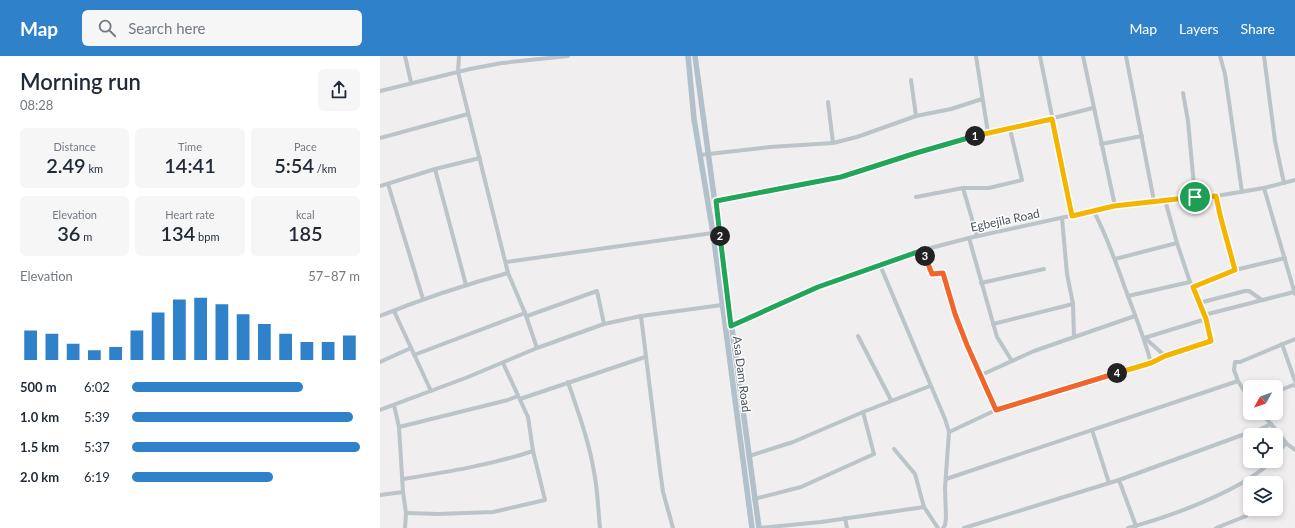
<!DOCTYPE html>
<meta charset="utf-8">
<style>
body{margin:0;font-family:Lato,sans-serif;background:#f6f6f7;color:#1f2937;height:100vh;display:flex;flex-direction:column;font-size:15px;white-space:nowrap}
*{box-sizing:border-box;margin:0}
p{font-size:13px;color:#747a83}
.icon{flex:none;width:22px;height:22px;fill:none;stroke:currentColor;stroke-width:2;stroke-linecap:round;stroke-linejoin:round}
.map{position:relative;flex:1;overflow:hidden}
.panel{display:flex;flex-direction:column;background:#fff;width:380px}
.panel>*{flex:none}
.needle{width:26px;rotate:230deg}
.tools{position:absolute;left:863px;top:324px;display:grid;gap:8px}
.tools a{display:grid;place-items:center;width:40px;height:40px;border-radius:6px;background:#fff;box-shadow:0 2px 6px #0003;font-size:20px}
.pin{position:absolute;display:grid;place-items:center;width:34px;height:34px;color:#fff;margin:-17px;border:2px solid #fff;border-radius:50%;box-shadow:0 1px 4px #0007}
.km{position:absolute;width:20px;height:20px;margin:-10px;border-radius:50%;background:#222;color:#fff;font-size:11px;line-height:20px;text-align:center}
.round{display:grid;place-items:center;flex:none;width:42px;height:42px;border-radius:6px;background:#f6f6f7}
.head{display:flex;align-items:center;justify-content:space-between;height:68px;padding:0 20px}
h1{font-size:22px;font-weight:600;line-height:30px}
.figures{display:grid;grid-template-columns:repeat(3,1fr);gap:6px;height:68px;padding:4px 20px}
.figures div{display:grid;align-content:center;border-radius:6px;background:#f6f6f7;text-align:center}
.figures b{font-size:20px;font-weight:600}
.figures small{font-size:11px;font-weight:400}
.figures p{font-size:11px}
.chart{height:112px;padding:8px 20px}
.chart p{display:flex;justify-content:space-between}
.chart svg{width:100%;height:72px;margin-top:4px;stroke:#2f81ca;stroke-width:6}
ul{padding:0 20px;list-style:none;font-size:13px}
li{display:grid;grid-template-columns:64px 48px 1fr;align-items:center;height:30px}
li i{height:10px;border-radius:5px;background:#2f81ca}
header{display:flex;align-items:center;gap:24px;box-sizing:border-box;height:56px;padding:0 20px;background:#2f81ca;color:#fff}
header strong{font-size:19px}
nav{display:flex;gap:22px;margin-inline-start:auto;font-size:14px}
.search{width:280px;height:36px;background:#f6f6f7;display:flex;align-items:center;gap:10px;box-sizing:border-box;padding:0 14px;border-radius:6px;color:#747a83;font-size:15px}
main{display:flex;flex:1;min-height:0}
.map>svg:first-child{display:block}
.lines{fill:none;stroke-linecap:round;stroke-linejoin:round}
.minor{stroke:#bbc4c9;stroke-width:4}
.major{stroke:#b1c0ca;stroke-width:5.5}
.split-1-casing{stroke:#fff;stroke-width:8}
.split-2-casing{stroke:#fff;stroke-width:8}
.split-3-casing{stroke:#fff;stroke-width:8}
.split-4-casing{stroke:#fff;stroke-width:8}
.split-5-casing{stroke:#fff;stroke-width:8}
.split-1{stroke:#f5b400;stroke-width:5}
.split-2{stroke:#22a559;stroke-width:5}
.split-3{stroke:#22a559;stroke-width:5}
.split-4{stroke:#f0652b;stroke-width:5}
.split-5{stroke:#f5b400;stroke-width:5}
.labels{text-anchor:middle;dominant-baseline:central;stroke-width:3;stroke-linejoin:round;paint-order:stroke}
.street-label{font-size:12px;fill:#495359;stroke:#fff}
</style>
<header>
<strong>Map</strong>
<div class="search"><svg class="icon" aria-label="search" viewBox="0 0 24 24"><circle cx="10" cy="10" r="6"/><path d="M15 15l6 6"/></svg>Search here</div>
<nav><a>Map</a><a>Layers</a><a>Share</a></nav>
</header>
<main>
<section class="panel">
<div class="head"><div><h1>Morning run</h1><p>08:28</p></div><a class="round"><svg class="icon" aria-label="share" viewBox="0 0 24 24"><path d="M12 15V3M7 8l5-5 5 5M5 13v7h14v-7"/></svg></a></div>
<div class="figures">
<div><p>Distance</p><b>2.49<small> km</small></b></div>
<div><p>Time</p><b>14:41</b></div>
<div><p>Pace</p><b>5:54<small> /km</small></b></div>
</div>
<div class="figures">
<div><p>Elevation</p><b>36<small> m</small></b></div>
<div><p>Heart rate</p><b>134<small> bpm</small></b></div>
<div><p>kcal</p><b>185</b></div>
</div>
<div class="chart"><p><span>Elevation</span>57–87 m</p>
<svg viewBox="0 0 160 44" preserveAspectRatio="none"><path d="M5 44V26M15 44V28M25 44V34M35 44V38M45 44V36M55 44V26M65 44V15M75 44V7M85 44V6M95 44V10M105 44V16M115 44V22M125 44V28M135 44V33M145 44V33M155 44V29"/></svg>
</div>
<ul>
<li><b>500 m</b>6:02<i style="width:75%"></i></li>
<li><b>1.0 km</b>5:39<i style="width:97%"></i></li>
<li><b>1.5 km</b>5:37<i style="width:100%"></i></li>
<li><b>2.0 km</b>6:19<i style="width:62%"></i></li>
</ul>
</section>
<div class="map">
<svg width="915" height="472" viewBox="0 0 915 472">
<rect width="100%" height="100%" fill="#f0eeee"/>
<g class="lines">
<g class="minor">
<path d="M 25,0 L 31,26"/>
<path d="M 79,0 L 78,16 L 128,217 L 145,257 L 157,292"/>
<path d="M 596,0 L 608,77"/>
<path d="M 660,0 L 692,160"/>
<path d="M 703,0 L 735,150"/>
<path d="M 746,0 L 774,145"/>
<path d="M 840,0 L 845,18 L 862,136"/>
<path d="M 884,0 L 895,85 L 904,127"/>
<path d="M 531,24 L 536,60"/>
<path d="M 0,35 L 90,13 L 122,7 L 188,0"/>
<path d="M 803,37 L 808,65 L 815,141"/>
<path d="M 448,46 L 453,87"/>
<path d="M 0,82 L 88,58"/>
<path d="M 721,88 L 762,80"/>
<path d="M 320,99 L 390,91 L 453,87 L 477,81 L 536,60 L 571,53 L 602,43"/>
<path d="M 55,113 L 86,229"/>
<path d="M 8,128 L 43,243"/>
<path d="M 0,130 L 55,113 L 100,102"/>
<path d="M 583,132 L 597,180"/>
<path d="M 884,132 L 915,238"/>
<path d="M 836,140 L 840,159 L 855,214"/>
<path d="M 536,141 L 583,132 L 609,132 L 642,124 L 630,73"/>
<path d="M 335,145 L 461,121 L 536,97 L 608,77 L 630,73 L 713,52"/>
<path d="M 713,154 C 728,181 737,211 748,240 C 756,262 765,284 771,307"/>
<path d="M 589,182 L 617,281 L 632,305"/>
<path d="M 543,194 L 552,218 L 563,217 L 575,258 L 587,289 L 616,354"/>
<path d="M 735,203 L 797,187"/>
<path d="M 126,206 L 333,177"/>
<path d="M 500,209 L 565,363 L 569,376 L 565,432 L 566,462 L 565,469 L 563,472"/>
<path d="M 601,227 L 664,213"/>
<path d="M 813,231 L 855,214 L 905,202"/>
<path d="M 748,240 L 810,226"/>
<path d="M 819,247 L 865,235 L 869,235 L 882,244"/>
<path d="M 693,248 L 694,281"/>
<path d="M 14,255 L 51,335"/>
<path d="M 824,259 L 914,236"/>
<path d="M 0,260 C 42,243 84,229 128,217"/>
<path d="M 147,260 L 217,235 L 224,268"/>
<path d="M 261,260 L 280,414 L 283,436 L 293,472"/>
<path d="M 613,268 L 693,248 L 687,218 L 682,162"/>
<path d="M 351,270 L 438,231 L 543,194 L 589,182 L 735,150 L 785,144 L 836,140 L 884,132 L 915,124"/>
<path d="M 478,280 L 511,344"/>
<path d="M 764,282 L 826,263"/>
<path d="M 765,282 L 785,300"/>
<path d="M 902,288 L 915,325"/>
<path d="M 34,299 L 145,257"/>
<path d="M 0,306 L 31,292"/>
<path d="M 601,319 L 654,295 L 755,260"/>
<path d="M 858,325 L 854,314 L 855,306 L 860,306 L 915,283"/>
<path d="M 188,326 C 198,356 209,385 214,416 C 218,435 218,453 220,472"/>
<path d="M 896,336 L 913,329 L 915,330"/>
<path d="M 140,343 L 265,301"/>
<path d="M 0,354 L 88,321 L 157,292 L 224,268 L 261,260 L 342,249"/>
<path d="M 881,357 L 898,376 L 906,387 L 896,399"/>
<path d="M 19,371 L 128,344 L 138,340"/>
<path d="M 712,374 L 729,427"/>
<path d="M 569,376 L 616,354 L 771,307 L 785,300 L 831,285 L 826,263 L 810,226 L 797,187 L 785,144"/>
<path d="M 906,387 L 915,394"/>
<path d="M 514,393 L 535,418 L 544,451"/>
<path d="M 369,400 L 413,386 L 483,356 L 550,330"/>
<path d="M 23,423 C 67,416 111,409 153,395"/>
<path d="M 566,423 L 858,325 L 870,344"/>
<path d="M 739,424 L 756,470"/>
<path d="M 23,436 L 26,457 L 25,472"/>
<path d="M 0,439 L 23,436 L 19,371 L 14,349"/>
<path d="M 374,443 L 421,431 L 494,398 L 483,356"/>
<path d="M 26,457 L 58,458 L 113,456 L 165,444 L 153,395 L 148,361 L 123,307"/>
<path d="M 465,462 L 467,472"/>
<path d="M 379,472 L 441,466 L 544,451 L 558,472"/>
<path d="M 584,472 L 739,424 L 865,378 L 874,376 L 891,368"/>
<path d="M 748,472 C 788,461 826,447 862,427 C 872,420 883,415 891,405"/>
<path d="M 836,472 L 866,460"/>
</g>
<g class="major">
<path d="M 308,0 L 314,63 L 333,177 L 372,472"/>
<path d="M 315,0 L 379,472"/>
</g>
</g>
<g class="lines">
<defs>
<path id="split-1" d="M 595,80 L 672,63 L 692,160 L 734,150 L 815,141"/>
<path id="split-2" d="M 340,180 L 336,145 L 461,121 L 536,97 L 595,80"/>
<path id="split-3" d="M 340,180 L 351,270 L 438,231 L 543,194 L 545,200"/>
<path id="split-4" d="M 545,200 L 552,218 L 563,217 L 575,258 L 587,289 L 616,354 L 737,317"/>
<path id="split-5" d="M 737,317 L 771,307 L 785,300 L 831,285 L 826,263 L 813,231 L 855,214 L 840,159 L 836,140 L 815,141"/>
</defs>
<use href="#split-1" class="split-1-casing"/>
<use href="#split-2" class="split-2-casing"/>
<use href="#split-3" class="split-3-casing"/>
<use href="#split-4" class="split-4-casing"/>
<use href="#split-5" class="split-5-casing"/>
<use href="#split-1" class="split-1"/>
<use href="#split-2" class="split-2"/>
<use href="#split-3" class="split-3"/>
<use href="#split-4" class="split-4"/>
<use href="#split-5" class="split-5"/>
</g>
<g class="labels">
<g class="street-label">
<text transform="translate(625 164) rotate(-12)">Egbejila Road</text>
<text transform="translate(362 318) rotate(83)">Asa Dam Road</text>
</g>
</g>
</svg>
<div class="tools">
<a><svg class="needle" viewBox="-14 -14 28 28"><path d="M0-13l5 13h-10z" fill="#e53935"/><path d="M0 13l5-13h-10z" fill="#747a83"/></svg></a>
<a><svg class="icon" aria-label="locate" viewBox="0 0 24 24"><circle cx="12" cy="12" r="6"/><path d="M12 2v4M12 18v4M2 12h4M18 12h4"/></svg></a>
<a><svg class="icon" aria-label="layers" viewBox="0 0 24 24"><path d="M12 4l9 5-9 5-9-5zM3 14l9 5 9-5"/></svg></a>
</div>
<div class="pin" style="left:815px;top:141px;background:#1e9e55"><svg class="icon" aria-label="arrive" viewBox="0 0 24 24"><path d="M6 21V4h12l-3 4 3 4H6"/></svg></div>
<b class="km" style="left:595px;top:80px">1</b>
<b class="km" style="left:340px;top:180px">2</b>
<b class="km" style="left:545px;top:200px">3</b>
<b class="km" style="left:737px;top:317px">4</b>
</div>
</main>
